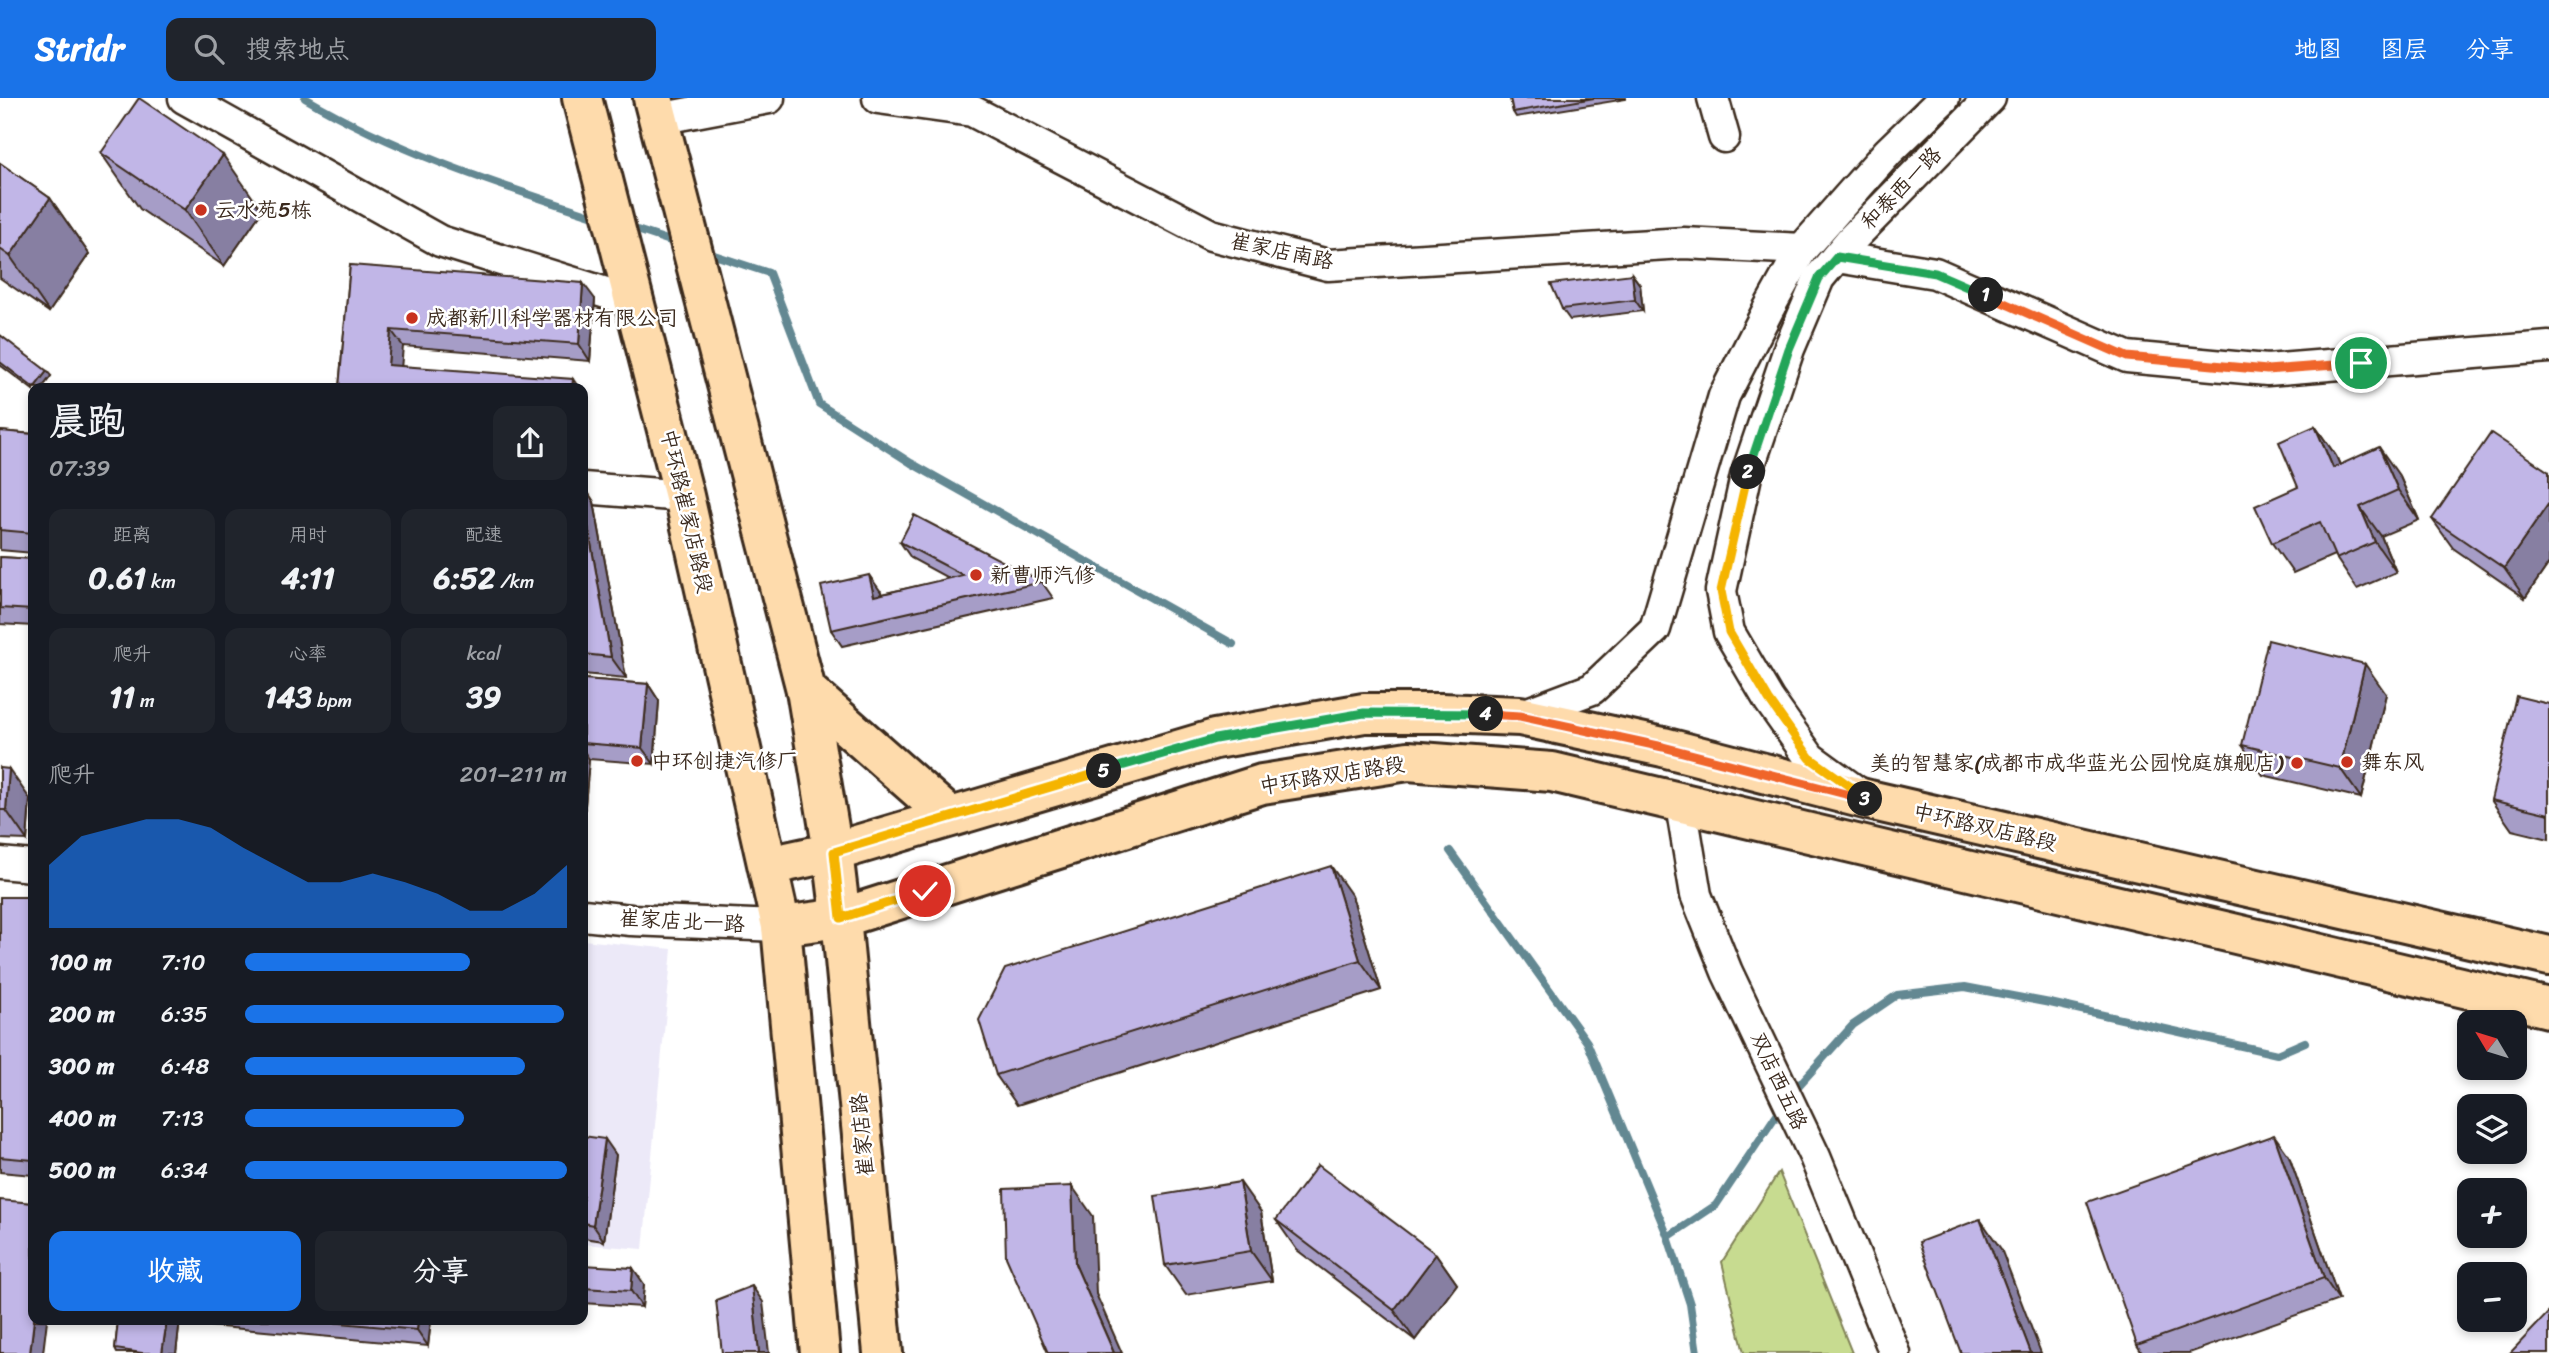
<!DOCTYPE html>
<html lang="zh">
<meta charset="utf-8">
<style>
body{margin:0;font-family:Sriracha,"LXGW WenKai TC",sans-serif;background:#20242c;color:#f1f3f6;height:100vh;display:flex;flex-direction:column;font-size:26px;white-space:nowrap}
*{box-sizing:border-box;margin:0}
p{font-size:23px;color:#9ea1a6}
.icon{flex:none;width:38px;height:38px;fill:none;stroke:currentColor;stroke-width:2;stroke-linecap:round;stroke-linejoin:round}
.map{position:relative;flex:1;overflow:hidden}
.side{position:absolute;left:28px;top:285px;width:560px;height:942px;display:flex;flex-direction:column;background:#171b24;border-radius:14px;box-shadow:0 4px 10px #0003}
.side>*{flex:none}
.needle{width:46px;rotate:308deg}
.tools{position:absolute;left:2457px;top:912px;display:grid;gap:14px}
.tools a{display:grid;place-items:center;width:70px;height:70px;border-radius:14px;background:#171b24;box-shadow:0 4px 10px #0003;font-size:35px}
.pin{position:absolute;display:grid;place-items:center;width:60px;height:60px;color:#fff;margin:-30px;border:4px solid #fff;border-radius:50%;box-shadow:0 2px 7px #0007}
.km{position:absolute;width:35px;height:35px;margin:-18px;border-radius:50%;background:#222;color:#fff;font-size:19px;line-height:35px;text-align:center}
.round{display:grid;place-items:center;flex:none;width:74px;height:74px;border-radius:14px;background:#20242c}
.overview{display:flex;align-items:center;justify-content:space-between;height:119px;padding:0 21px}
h1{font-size:38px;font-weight:800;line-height:52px}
.metrics{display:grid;grid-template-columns:repeat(3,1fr);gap:10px;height:119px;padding:7px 21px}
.metrics div{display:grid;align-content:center;border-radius:14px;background:#20242c;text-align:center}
.metrics b{font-size:30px;font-weight:800}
.metrics small{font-size:19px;font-weight:400}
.metrics p{font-size:19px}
.chart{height:196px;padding:14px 21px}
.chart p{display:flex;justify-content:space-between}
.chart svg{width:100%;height:126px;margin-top:7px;fill:#1a73e8;opacity:.7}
.cta{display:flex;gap:14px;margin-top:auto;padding:14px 21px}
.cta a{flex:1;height:80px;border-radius:14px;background:#1a73e8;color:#fff;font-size:28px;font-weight:800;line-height:80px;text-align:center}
.cta a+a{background:#20242c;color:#f1f3f6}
ul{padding:0 21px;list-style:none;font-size:23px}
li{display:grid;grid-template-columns:112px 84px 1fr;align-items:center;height:52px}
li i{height:18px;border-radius:9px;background:#1a73e8}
header{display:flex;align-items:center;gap:42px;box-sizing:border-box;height:98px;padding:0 35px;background:#1a73e8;color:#fff}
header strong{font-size:33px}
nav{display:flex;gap:38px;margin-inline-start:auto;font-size:24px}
.search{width:490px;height:63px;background:#20242c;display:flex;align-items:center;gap:18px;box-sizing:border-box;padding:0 24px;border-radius:14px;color:#9ea1a6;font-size:26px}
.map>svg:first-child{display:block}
.built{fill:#ece9f8}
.green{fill:#c7db90;stroke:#818257;stroke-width:2}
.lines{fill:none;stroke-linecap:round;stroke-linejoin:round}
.stream{stroke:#648892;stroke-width:8}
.minor-casing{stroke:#3b2a1e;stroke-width:35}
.major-casing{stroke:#3b2a1e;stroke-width:44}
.minor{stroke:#fff;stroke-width:30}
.major{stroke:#fedbac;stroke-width:38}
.wall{fill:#a69dc7;stroke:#3b2a1e;stroke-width:2}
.shaded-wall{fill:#877fa2;stroke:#3b2a1e;stroke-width:2}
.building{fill:#c1b6e7;stroke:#3b2a1e;stroke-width:2}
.split-1-casing{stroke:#fff;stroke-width:14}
.split-2-casing{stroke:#fff;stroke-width:14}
.split-3-casing{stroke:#fff;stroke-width:14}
.split-4-casing{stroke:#fff;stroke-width:14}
.split-5-casing{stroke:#fff;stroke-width:14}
.split-6-casing{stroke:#fff;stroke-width:14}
.split-1{stroke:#f0652b;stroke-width:9}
.split-2{stroke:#22a559;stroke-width:9}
.split-3{stroke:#f5b400;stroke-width:9}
.split-4{stroke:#f0652b;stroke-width:9}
.split-5{stroke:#22a559;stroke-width:9}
.split-6{stroke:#f5b400;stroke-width:9}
.poi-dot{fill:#c8321e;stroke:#fff;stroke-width:2.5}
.labels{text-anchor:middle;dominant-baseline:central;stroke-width:5;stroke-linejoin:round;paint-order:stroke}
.street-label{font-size:21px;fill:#3b2a1e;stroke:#fff}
.poi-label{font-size:21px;fill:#3b2a1e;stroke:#fff;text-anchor:start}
</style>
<header>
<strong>Stridr</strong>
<div class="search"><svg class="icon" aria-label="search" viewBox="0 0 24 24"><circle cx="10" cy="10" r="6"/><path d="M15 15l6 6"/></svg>搜索地点</div>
<nav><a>地图</a><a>图层</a><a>分享</a></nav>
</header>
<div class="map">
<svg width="2549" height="1255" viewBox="0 0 2549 1255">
<rect width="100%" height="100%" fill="#fff"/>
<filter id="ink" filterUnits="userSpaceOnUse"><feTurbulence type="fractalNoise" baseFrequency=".0143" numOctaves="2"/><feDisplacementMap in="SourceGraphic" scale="14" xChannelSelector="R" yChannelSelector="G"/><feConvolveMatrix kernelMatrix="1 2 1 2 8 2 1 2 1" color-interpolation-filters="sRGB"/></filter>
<g filter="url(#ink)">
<path class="built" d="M 583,842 L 672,851 L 643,1151 L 583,1146 Z"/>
<path class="green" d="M 1779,1074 L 1852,1255 L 1744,1255 L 1722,1164 Z"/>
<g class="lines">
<g class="stream">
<path d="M 305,0 C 396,54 499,87 600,120"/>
<path d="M 625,128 L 679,146"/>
<path d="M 705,154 L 769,175 L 819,306 L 911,365 L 1233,546"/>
<path d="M 1450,753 L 1587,944 L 1668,1139 L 1690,1206 L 1697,1255"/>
<path d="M 1791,996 L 1853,927 L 1897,897 L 1965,889 L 2050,905 L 2277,956 L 2305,944"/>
<path d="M 1668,1139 L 1716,1107 L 1783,1007"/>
</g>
<defs>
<g id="minor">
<path d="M 184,0 L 440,143 L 635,204"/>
<path d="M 878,0 L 972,13 L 1211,137 L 1328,167 L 1684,145 L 1802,151"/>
<path d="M 1713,0 L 1724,39"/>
<path d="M 658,21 L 769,0"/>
<path d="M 1837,159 L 1935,175 L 2127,259 L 2267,272 L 2549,249"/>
<path d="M 583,390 L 684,398"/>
<path d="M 1520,618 L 1592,591 L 1655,531 L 1724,298 L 1769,210 L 1802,151 L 1888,54 L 1944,0"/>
<path d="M 1857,694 L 1810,660 L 1769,602 L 1729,534 L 1721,493 L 1746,378 L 1789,251 L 1819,180 L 1849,144 L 1990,0"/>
<path d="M 1681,707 L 1696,797 L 1727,874 L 1815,1059 L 1895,1255"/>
<path d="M 0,765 L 33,768"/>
<path d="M 583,817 L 631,822 L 781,828"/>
</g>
<g id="major">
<path d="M 582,0 L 684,398 L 781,828 L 820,1255"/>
<path d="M 653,0 L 806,592 L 833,754 L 841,820 L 883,1255"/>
<path d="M 806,592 L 949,718"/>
<path d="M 768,768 L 833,754 L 1215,641 L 1364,615 L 1441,615 L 1520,618 L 1663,649 L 1869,702 L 2549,858"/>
<path d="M 781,828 L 841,820 L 1262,686 L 1408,663 L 1552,674 L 2549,910"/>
</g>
</defs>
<use href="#minor" class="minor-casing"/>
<use href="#major" class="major-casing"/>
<use href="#minor" class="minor"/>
<use href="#major" class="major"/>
</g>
<g class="wall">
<path d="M 1510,0 L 1626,0 L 1626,1 L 1516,19 L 1513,14 Z"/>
<path d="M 101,55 L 262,113 L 224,168 L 140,111 Z"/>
<path d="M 0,65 L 50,100 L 89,156 L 49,214 L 0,180 Z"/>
<path d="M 350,167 L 595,201 L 590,263 L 403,248 L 339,290 Z"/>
<path d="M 1632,176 L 1640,187 L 1643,213 L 1570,222 L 1562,211 Z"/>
<path d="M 0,237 L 51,278 L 42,290 L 33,290 L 33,292 L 0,267 Z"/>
<path d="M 2315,328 L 2336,358 L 2340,367 L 2400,379 L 2419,422 L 2381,438 L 2396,474 L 2357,491 L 2334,457 L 2293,475 L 2272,445 L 2298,389 Z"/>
<path d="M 0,333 L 33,336 L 33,455 L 0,452 Z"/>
<path d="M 2549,374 L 2549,465 L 2525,500 L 2453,450 L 2432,421 Z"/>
<path d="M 583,387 L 594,404 L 626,580 L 583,576 Z"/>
<path d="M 900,444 L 1042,484 L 1053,500 L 842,548 L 831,532 L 881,494 L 881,496 L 950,481 L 911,460 Z"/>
<path d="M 0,459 L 33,461 L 33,528 L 0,526 Z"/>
<path d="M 583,581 L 648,586 L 659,603 L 654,666 L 589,661 L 583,731 Z"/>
<path d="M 2386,596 L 2361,700 L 2263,677 L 2242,647 Z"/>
<path d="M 2549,606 L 2549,741 L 2512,732 L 2491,702 Z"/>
<path d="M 0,670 L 30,701 L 27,742 L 0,741 Z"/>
<path d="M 1352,798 L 1381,892 L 1017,1007 L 996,977 Z"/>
<path d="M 0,799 L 33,799 L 33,1077 L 0,1074 Z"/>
<path d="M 583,1038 L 616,1057 L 604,1143 L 583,1140 Z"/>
<path d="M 2289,1058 L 2339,1202 L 2189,1255 L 2142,1255 L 2137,1247 Z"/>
<path d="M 1261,1114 L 1272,1183 L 1186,1197 L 1165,1167 Z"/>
<path d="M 1276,1122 L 1436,1156 L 1457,1186 L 1415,1242 L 1297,1152 Z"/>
<path d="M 583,1167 L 644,1186 L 642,1209 L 583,1205 Z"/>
<path d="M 118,1222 L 180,1222 L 176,1255 L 117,1255 L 115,1251 Z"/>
<path d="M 196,1222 L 431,1222 L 428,1248 L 200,1227 Z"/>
</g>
<g class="shaded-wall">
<path d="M 223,57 L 262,113 L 224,168 L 185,112 Z"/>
<path d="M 50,100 L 89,156 L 49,214 L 10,158 Z"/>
<path d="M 1632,176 L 1640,187 L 1643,213 L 1635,202 Z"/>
<path d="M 583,185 L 595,201 L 590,263 L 579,246 Z"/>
<path d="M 391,232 L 403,248 L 400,283 L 388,267 Z"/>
<path d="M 47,273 L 51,278 L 42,290 L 34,290 Z"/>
<path d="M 573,281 L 579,290 L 572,290 Z"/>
<path d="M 2315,328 L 2336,358 L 2354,400 L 2333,370 Z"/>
<path d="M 2379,349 L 2400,379 L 2419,422 L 2398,392 Z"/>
<path d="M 583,387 L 594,404 L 626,580 L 611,559 L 583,400 Z"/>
<path d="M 2549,405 L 2549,465 L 2525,500 L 2504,470 Z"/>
<path d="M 2360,409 L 2381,438 L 2396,474 L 2375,444 Z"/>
<path d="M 869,477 L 881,494 L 885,514 L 874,498 Z"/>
<path d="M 2365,566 L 2386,596 L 2361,700 L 2340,670 Z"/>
<path d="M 648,586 L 659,603 L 654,666 L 642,650 Z"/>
<path d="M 583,652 L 589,661 L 583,731 Z"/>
<path d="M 9,671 L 30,701 L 27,742 L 6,712 Z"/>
<path d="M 1331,768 L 1352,798 L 1381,892 L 1360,862 Z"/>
<path d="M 2274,1037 L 2289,1058 L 2339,1202 L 2324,1180 Z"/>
<path d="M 605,1041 L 616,1057 L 604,1143 L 593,1127 Z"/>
<path d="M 1240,1084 L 1261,1114 L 1272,1183 L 1251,1153 Z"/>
<path d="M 1072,1088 L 1093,1118 L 1096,1196 L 1122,1255 L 1114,1255 L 1075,1166 Z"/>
<path d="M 1980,1121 L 2001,1151 L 2041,1255 L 2031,1255 Z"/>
<path d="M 1436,1156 L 1457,1186 L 1415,1242 L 1394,1212 Z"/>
<path d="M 633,1170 L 644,1186 L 642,1209 L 631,1193 Z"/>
<path d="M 752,1188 L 763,1204 L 769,1255 L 759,1255 Z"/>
<path d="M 34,1222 L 47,1222 L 43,1255 L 30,1255 Z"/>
<path d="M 167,1222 L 180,1222 L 176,1255 L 162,1255 Z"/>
<path d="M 418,1222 L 431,1222 L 428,1248 L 417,1232 Z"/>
</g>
<g class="building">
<path d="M 139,0 L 223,57 L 185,112 L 101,55 Z"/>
<path d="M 1510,0 L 1594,0 L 1513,14 Z"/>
<path d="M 0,65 L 50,100 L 10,158 L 0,151 Z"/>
<path d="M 350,167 L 583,185 L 579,246 L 391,232 L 388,267 L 573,281 L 572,290 L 339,290 Z"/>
<path d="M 1632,176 L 1635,202 L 1562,211 L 1551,186 Z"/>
<path d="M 0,237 L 47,273 L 34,290 L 0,264 Z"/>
<path d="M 2315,328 L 2333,370 L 2379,349 L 2398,392 L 2360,409 L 2375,444 L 2336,461 L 2320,424 L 2272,445 L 2255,408 L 2298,389 L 2279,344 Z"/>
<path d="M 0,333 L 33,336 L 33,435 L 0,432 Z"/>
<path d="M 2491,335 L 2549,374 L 2549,405 L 2504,470 L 2432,421 Z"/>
<path d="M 583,400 L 611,559 L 583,556 Z"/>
<path d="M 914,417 L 1042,484 L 831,532 L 821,488 L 869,477 L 874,498 L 963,477 L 900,444 Z"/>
<path d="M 0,459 L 33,461 L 33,512 L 0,510 Z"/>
<path d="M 2268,542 L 2365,566 L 2340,670 L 2242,647 Z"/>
<path d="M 583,581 L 648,586 L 642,650 L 583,645 Z"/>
<path d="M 2516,598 L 2549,606 L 2549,716 L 2491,702 Z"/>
<path d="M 0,670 L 9,671 L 6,712 L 0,712 Z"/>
<path d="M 1331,768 L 1360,862 L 996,977 L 979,922 L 1005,871 Z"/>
<path d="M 0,799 L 33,799 L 33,1062 L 0,1059 Z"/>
<path d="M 2274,1037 L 2324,1180 L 2137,1247 L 2087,1104 Z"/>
<path d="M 583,1038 L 605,1041 L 593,1127 L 583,1125 Z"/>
<path d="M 1318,1067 L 1436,1156 L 1394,1212 L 1276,1122 Z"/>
<path d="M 1240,1084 L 1251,1153 L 1165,1167 L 1155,1098 Z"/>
<path d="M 1072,1088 L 1075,1166 L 1114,1255 L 1048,1255 L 1006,1159 L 1004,1091 Z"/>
<path d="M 0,1102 L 33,1105 L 34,1222 L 30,1255 L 0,1255 Z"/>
<path d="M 1980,1121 L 2031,1255 L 1961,1255 L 1919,1144 Z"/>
<path d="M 583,1167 L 633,1170 L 631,1193 L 583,1190 Z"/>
<path d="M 752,1188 L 759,1255 L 722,1255 L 716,1202 Z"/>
<path d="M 2549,1214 L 2549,1255 L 2510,1255 Z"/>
<path d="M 118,1222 L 167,1222 L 162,1255 L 142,1255 L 115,1251 Z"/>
<path d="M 307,1222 L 418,1222 L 417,1232 Z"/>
</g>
</g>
<g class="lines" filter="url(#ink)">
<defs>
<path id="split-1" d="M 1986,197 L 2127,259 L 2267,272 L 2361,265"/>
<path id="split-2" d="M 1748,374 L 1789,251 L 1819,180 L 1837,159 L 1935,175 L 1986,197"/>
<path id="split-3" d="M 1748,374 L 1721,493 L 1729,534 L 1769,602 L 1810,660 L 1869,702 L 1865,701"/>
<path id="split-4" d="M 1486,616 L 1520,618 L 1663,649 L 1865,701"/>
<path id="split-5" d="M 1104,673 L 1215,641 L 1364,615 L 1486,616"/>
<path id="split-6" d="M 925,793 L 841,820 L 834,754 L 1104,673"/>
</defs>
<use href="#split-1" class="split-1-casing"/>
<use href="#split-2" class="split-2-casing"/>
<use href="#split-3" class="split-3-casing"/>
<use href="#split-4" class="split-4-casing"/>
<use href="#split-5" class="split-5-casing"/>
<use href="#split-6" class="split-6-casing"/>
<use href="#split-1" class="split-1"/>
<use href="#split-2" class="split-2"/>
<use href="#split-3" class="split-3"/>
<use href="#split-4" class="split-4"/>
<use href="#split-5" class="split-5"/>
<use href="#split-6" class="split-6"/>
</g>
<g class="poi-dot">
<circle cx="201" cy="112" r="7"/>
<circle cx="412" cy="220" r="7"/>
<circle cx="976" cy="477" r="7"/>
<circle cx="637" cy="663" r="7"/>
<circle cx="2347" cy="664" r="7"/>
<circle cx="2297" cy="665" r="7"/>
</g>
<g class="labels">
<g class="street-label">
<text transform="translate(1901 90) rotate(-46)">和泰西一路</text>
<text transform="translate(1282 153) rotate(12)">崔家店南路</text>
<text transform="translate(687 413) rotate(77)">中环路崔家店路段</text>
<text transform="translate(1332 677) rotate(-9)">中环路双店路段</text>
<text transform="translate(1985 729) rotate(13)">中环路双店路段</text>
<text transform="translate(682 823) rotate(3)">崔家店北一路</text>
<text transform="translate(1779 983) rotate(65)">双店西五路</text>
<text transform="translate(862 1037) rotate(-95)">崔家店路</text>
</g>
<g class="poi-label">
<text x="215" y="112">云水苑5栋</text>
<text x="426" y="220">成都新川科学器材有限公司</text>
<text x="990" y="477">新曹师汽修</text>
<text x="651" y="663">中环创捷汽修厂</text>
<text x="2361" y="664">舞东风</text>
<text x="2283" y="665" text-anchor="end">美的智慧家(成都市成华蓝光公园悦庭旗舰店)</text>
</g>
</g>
</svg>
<div class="tools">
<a><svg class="needle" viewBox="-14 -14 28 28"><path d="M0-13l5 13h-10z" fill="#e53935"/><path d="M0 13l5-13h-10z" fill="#9ea1a6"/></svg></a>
<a><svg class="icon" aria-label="layers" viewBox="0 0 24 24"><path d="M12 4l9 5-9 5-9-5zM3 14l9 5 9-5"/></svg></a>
<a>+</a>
<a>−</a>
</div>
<div class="pin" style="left:2361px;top:265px;background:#1e9e55"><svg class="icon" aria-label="arrive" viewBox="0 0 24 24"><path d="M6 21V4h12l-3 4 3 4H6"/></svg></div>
<div class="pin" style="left:925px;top:793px;background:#d93025"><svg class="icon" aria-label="check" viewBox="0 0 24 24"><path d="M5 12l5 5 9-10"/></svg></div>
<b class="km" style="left:1986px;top:197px">1</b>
<b class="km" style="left:1748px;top:374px">2</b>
<b class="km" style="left:1865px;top:701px">3</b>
<b class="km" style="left:1486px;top:616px">4</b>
<b class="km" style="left:1104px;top:673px">5</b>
<section class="side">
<div class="overview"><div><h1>晨跑</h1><p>07:39</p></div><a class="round"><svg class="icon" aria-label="share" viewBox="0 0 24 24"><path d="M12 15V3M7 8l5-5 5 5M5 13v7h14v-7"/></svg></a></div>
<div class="metrics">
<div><p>距离</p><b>0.61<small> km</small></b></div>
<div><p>用时</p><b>4:11</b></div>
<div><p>配速</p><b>6:52<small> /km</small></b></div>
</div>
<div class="metrics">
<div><p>爬升</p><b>11<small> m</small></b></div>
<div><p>心率</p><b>143<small> bpm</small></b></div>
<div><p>kcal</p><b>39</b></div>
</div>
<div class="chart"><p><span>爬升</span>201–211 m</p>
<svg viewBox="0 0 160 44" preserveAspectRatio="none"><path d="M0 44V22L10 12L20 9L30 6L40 6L50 9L60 16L70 22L80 28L90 28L100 25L110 28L120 32L130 38L140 38L150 32L160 22V44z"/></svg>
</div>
<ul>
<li><b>100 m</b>7:10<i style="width:70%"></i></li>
<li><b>200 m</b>6:35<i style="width:99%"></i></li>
<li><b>300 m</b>6:48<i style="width:87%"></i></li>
<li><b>400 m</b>7:13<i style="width:68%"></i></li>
<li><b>500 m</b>6:34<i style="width:100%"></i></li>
</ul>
<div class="cta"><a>收藏</a><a>分享</a></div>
</section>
</div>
